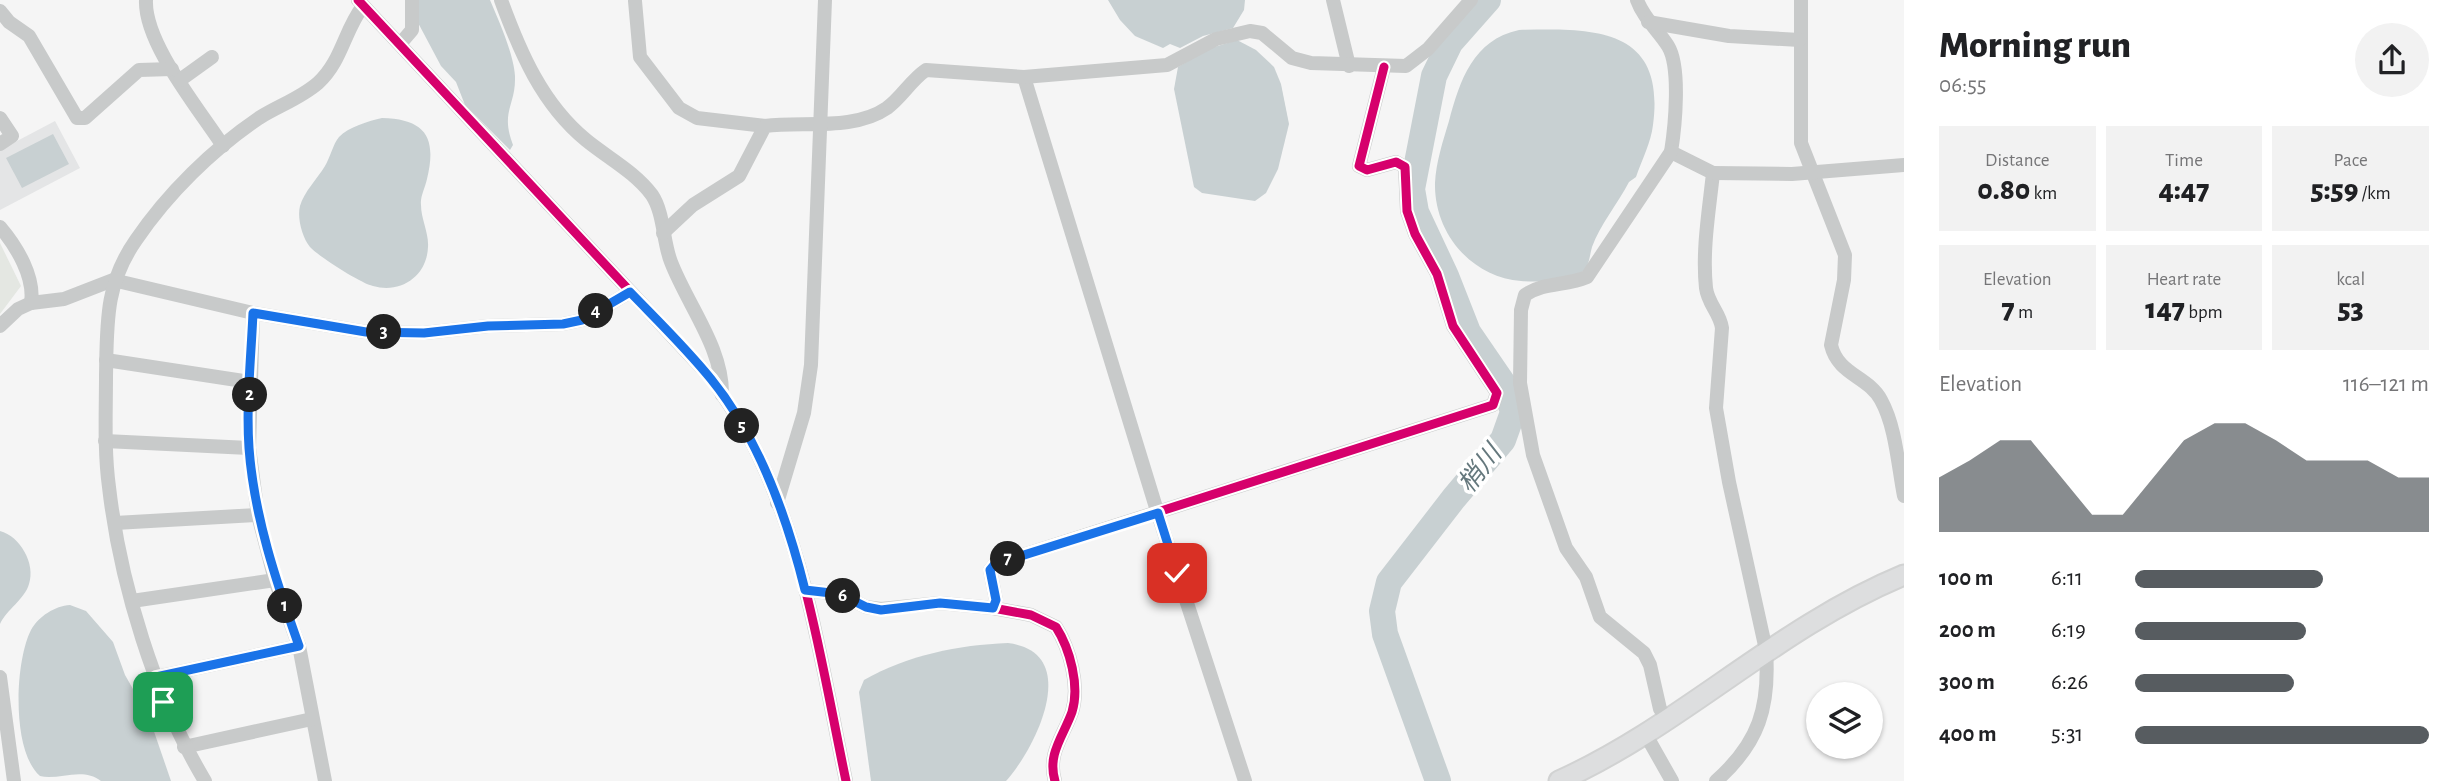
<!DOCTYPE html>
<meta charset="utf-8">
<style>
body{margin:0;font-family:"Alegreya Sans","Noto Sans JP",sans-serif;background:#f2f2f2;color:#202124;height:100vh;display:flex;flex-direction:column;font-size:26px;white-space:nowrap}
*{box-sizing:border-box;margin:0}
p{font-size:23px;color:#757577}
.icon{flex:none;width:38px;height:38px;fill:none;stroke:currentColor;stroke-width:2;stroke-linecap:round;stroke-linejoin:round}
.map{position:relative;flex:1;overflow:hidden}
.sheet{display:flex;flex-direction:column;background:#fff;width:560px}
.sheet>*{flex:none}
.fabs{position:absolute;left:1806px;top:682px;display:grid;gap:14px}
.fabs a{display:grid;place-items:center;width:77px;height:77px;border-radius:50%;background:#fff;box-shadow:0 2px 5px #0004;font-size:35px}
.pin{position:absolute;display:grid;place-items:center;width:60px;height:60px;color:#fff;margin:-30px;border-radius:14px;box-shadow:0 4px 10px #0006}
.km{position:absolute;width:35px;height:35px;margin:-18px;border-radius:50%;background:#222;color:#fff;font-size:19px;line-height:35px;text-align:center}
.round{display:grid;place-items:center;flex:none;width:74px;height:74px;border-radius:37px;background:#f2f2f2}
.summary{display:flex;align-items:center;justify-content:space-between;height:119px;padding:0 35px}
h1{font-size:38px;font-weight:800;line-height:52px}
.stats{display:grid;grid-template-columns:repeat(3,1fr);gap:10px;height:119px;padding:7px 35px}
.stats div{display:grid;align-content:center;border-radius:0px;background:#f2f2f2;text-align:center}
.stats b{font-size:30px;font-weight:800}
.stats small{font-size:19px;font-weight:400}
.stats p{font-size:19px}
.chart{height:196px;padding:14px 35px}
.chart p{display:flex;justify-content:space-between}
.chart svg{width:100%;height:126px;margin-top:7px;fill:#575c60;opacity:.7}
ul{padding:0 35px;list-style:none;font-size:23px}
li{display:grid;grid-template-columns:112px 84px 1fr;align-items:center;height:52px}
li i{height:18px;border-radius:9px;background:#575c60}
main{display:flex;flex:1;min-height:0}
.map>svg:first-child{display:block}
.built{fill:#e4e5e6}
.pitch{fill:#e4e7e2}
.water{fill:#c8d0d2}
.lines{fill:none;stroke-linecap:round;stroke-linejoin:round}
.river{stroke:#c8d0d2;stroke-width:26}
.secondary-casing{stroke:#d1d2d2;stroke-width:23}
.street{stroke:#c8caca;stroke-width:14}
.secondary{stroke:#dddedf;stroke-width:19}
.cycleway-casing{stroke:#fff;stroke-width:13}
.cycleway{stroke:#d6006c;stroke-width:9}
.route-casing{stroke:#fff;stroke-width:14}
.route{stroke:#1a73e8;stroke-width:9}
.labels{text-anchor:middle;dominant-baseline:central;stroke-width:7;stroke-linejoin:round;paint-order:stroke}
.water-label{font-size:26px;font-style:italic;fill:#65787d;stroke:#fff}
</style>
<main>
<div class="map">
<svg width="1904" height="781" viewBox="0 0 1904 781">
<rect width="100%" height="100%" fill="#f5f5f5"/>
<path class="built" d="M 55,121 L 80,168 L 0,210 L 0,150 Z"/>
<path class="pitch" d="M 0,243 L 21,286 L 0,314 Z"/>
<g class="water">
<path d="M 416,0 L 490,0 C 499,21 514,55 515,76 C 516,106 500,111 513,145 L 510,150 L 465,105 L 456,82 L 441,66 L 416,19 Z"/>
<path d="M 1108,0 L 1245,0 L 1244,10 L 1233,28 L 1203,36 L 1180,48 L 1170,44 L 1163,48 L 1135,36 L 1120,20 Z"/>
<path d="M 1519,30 C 1594,28 1666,27 1653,125 C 1651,142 1642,160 1636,177 L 1629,182 C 1618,203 1600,225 1592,247 C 1589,257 1590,268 1579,274 C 1564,282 1537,282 1521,281 C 1471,277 1434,233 1435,183 C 1436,162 1443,141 1449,121 C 1460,80 1473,40 1519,30 Z"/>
<path d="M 1237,40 L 1256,50 L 1274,67 L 1281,84 L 1289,124 L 1278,169 L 1266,193 L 1255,201 L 1202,193 L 1194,187 L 1174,89 L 1178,67 L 1208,49 Z"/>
<path d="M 382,118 C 426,119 437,138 427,179 C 425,188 420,197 421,205 C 421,219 429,233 428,247 C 427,276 401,294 373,286 C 360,283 318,256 310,247 C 302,237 297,218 300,206 C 304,192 317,179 325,166 C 330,158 333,144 339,137 C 348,127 369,121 382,118 Z"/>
<path d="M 53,134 L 69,164 L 22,188 L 6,158 Z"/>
<path d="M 0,531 C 20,536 36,564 29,584 C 25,599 6,610 0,624 Z"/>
<path d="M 70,605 L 86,611 L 113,642 L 125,675 L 149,717 L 171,781 L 101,781 C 82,766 58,781 40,776 C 11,751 15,661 31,630 C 39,616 55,606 70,605 Z"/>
<path d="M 1008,643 C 1083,652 1036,748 1006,781 L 871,781 L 859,692 L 864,680 C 908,655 958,645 1008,643 Z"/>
</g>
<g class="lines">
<path class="river" d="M 1438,781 L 1385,634 L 1382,611 L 1389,582 L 1454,498 L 1503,440 L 1513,412 L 1505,386 L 1468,332 L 1446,276 L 1416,212 L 1412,189 L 1434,76 L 1450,43 L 1488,0"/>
<defs>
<path id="secondary" d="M 1559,781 C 1683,725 1776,628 1904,575"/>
</defs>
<use href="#secondary" class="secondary-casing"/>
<g class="street">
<path d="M 146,0 C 144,43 199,109 223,146"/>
<path d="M 358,0 L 712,379 C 729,404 746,429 759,457 C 807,558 823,672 846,781"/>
<path d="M 501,0 C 520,52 542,104 586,140 C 608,158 635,172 652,195 C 664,213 663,242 671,262 C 688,306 723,348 722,395"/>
<path d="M 1333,0 L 1349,66"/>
<path d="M 1637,0 C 1644,19 1658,30 1668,46 C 1681,67 1675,127 1671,152 L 1713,173 C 1709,211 1702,250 1706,288 C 1708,304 1720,313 1722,328 L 1716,408 L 1729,482 L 1766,650 C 1770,707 1759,743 1716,781"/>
<path d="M 1801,0 L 1801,143 L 1845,255 L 1844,280 L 1831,345 C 1838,375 1868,376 1881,400 C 1896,427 1898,466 1904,496"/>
<path d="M 635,1 L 640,57 L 679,108 L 697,118 L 765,126"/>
<path d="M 0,11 L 9,22 L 29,36 L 77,118 L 85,118 L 139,70 L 172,69"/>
<path d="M 1648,22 L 1729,36 L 1800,40"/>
<path d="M 400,44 L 412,30 L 412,0"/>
<path d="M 1024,77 L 1158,514 L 1245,781"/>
<path d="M 180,80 L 212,57"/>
<path d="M 0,118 L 12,136 L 0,144"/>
<path d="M 1713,173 L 1792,174 L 1904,165"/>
<path d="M 0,227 C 17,247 35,277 31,303"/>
<path d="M 663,233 L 693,205 L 739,176 L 765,126 C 803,121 854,131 887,108 C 902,97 911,80 926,70 L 1024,77 L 1167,65 L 1216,39 L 1250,31 L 1262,33 L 1292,58 L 1311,63 L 1406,66 L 1428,49 L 1471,0"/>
<path d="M 253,313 L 249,448 L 258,515 L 275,580 L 299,646 L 325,781"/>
<path d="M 0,326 L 18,309 L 31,303 L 64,299 L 113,280 L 253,313 L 366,332 L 424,333 L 488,326 L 563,324 L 582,320 L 630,292"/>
<path d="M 106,360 L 250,382"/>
<path d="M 105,441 L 249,448"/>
<path d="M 777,503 L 804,413 L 811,365 L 825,0"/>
<path d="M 115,523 L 258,515"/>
<path d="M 805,590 L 840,594 L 866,607 L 881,609 L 940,603 L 993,608"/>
<path d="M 132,601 L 275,580"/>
<path d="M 0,677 L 14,781"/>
<path d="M 156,677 L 299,646"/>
<path d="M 1668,720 L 1660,709 L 1650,665 L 1644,653 L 1600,617 L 1586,577 L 1566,548 L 1533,455 L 1520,383 L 1521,310 L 1525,295 C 1544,282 1566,286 1587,277 L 1671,152"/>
<path d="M 1646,735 L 1672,781"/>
<path d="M 184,747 L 312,719"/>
<path d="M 205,781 C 155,698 120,583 109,487 C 104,450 106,413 106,376 C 107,324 105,284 136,240 C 168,193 212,150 259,118 C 278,106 301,98 318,83 C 342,61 344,31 363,6"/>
<path d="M 1055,781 C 1047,754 1063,737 1072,712 C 1080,686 1070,649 1056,627 L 1031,615 L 993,608 L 996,600 L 990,570 L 995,564 L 1493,405 L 1497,393 L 1453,326 L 1437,274 L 1415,234 L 1407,211 L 1405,167 L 1396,162 L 1367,170 L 1359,166 L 1384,67"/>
</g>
<use href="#secondary" class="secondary"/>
<defs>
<g id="cycleway">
<path d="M 358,0 L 712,379 C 729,404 746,429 759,457 C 807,558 823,672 846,781"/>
<path d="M 1055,781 C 1047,754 1063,737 1072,712 C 1080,686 1070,649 1056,627 L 1031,615 L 993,608 L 996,600 L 990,570 L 995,564 L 1493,405 L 1497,393 L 1453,326 L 1437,274 L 1415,234 L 1407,211 L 1405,167 L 1396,162 L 1367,170 L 1359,166 L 1384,67"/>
</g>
</defs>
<use href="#cycleway" class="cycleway-casing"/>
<use href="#cycleway" class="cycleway"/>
</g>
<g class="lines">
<defs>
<path id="route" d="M 163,702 L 156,677 L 299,646 C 276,581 254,516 249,448 C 246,404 251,358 253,313 L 366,332 L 424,333 L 488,326 L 563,324 L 582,320 L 630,292 C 657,320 686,348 711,379 C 759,438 787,517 805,590 L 840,594 L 866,607 L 881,610 L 940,603 L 993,608 L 996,600 L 990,570 L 995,564 L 1158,513 L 1177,573"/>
</defs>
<use href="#route" class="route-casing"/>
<use href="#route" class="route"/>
</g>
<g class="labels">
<g class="water-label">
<text transform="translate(1480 469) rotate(-52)">梢川</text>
</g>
</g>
</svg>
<div class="fabs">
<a><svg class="icon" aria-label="layers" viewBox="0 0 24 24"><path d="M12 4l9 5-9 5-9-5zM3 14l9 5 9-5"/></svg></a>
</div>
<div class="pin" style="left:163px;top:702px;background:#1e9e55"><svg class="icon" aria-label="arrive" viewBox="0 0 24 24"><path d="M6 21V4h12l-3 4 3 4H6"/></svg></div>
<div class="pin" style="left:1177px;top:573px;background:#d93025"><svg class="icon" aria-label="check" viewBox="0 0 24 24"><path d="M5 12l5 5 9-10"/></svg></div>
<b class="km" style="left:285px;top:606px">1</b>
<b class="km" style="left:250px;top:395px">2</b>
<b class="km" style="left:384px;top:332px">3</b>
<b class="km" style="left:596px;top:311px">4</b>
<b class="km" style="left:742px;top:426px">5</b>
<b class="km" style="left:843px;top:596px">6</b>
<b class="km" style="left:1008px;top:559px">7</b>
</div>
<section class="sheet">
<div class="summary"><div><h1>Morning run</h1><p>06:55</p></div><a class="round"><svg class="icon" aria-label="share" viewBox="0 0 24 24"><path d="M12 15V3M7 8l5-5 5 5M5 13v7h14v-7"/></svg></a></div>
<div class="stats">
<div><p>Distance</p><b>0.80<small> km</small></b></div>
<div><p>Time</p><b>4:47</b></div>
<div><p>Pace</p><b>5:59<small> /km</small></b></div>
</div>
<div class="stats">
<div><p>Elevation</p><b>7<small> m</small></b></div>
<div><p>Heart rate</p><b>147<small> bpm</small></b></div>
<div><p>kcal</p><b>53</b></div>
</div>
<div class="chart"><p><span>Elevation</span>116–121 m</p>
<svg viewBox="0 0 160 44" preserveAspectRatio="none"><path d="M0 44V25L10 19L20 12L30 12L40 25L50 38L60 38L70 25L80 12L90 6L100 6L110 12L120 19L130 19L140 19L150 25L160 25V44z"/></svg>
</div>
<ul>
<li><b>100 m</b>6:11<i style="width:64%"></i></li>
<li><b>200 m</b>6:19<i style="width:58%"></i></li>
<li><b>300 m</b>6:26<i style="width:54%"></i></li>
<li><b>400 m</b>5:31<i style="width:100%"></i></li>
</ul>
</section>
</main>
